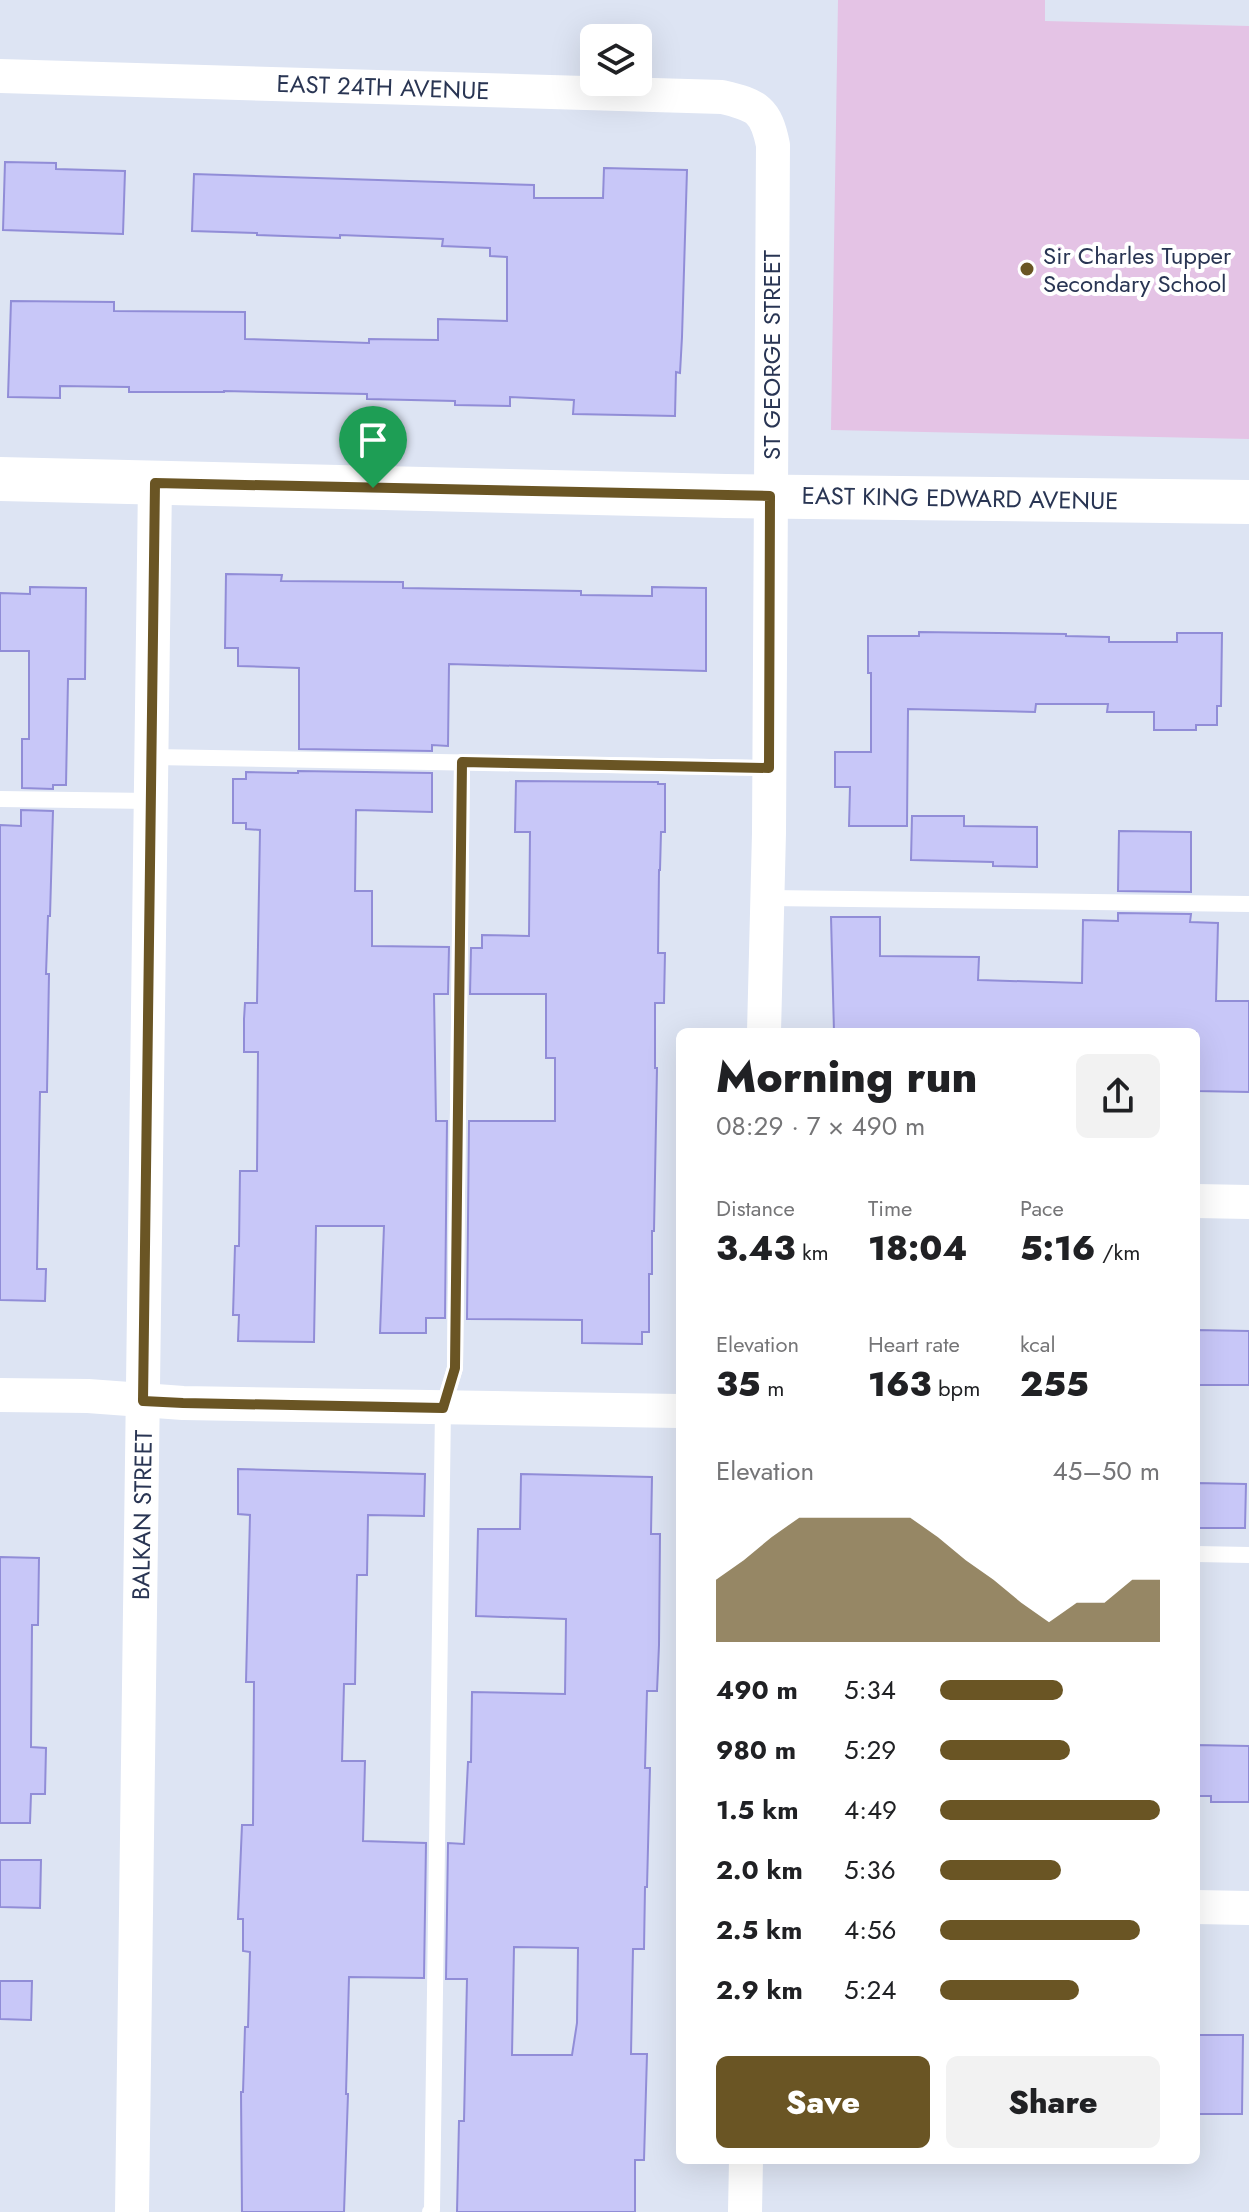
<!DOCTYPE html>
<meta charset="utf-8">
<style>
body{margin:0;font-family:Jost,sans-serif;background:#f2f2f2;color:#202124;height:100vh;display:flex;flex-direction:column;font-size:30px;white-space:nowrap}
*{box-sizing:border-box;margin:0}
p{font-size:26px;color:#757577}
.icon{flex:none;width:44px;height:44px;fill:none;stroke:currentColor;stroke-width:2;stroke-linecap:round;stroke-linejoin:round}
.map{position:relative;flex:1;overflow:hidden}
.side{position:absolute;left:676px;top:1028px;width:524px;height:1136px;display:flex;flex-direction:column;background:#fff;border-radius:12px;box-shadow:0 8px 32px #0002}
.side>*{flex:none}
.buttons{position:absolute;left:580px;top:24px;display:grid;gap:16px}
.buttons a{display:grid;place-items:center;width:72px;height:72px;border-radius:12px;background:#fff;box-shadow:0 8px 32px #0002;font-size:40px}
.pin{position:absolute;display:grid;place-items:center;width:68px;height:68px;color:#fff;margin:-82px -34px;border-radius:50% 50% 50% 0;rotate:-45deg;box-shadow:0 0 8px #0007}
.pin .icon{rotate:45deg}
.round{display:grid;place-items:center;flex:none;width:84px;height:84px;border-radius:12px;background:#f2f2f2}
.summary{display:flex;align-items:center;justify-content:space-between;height:136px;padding:0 40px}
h1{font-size:44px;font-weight:800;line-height:60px}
.metrics{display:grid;grid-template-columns:repeat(3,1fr);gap:12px;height:136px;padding:8px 40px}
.metrics div{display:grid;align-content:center}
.metrics b{font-size:34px;font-weight:800}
.metrics small{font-size:22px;font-weight:400}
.metrics p{font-size:22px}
.chart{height:224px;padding:16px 40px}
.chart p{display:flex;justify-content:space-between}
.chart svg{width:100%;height:144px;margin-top:8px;fill:#6a5524;opacity:.7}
.primary-button{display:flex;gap:16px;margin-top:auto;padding:16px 40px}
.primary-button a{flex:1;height:92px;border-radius:12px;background:#6a5524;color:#fff;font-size:32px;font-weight:800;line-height:92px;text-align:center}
.primary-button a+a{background:#f2f2f2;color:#202124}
ul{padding:0 40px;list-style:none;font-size:26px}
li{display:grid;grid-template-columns:128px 96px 1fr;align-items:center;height:60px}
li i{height:20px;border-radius:10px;background:#6a5524}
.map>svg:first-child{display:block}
.green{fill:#e4c3e5}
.building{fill:#c8c7f8;stroke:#918dd7;stroke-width:2;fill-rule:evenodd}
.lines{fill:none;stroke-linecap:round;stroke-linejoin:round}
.service{stroke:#fff;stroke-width:16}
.minor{stroke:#fff;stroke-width:34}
.secondary{stroke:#fff;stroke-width:44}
.route-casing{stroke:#fff;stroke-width:16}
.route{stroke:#6a5524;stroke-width:10}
.poi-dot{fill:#6a5524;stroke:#fff;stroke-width:3}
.labels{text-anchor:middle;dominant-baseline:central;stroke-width:8;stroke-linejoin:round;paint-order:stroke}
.street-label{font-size:24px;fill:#293553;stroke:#fff}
.poi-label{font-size:24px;fill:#293553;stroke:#fff;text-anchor:start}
</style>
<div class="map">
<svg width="1249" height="2212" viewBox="0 0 1249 2212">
<rect width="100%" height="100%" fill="#dde4f3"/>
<path class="green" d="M 838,0 L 1045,0 L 1045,21 L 1249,26 L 1249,439 L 831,430 Z"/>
<g class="building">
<path d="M 5,162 L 56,163 L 56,169 L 125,171 L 123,234 L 3,230 Z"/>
<path d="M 604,168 L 687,170 L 682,337 L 680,373 L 676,372 L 675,416 L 573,414 L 574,400 L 510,397 L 510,406 L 455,405 L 455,401 L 367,399 L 367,394 L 224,391 L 224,392 L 129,392 L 129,387 L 60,386 L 60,398 L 8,397 L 11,301 L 114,302 L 114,311 L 245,312 L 245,339 L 369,343 L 369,339 L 438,340 L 438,319 L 507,321 L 507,257 L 490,256 L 490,248 L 442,246 L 443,239 L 340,235 L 340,238 L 257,235 L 257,233 L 192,231 L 194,174 L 534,185 L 534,198 L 603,198 Z"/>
<path d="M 226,574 L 282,575 L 281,581 L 403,582 L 403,588 L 581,591 L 581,595 L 652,596 L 652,587 L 706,588 L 706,671 L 449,664 L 448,746 L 432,745 L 432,751 L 299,749 L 299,668 L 238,666 L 238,648 L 225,648 Z"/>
<path d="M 30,587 L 86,588 L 85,679 L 68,679 L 66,785 L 53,785 L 53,789 L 22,788 L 22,739 L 29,739 L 29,651 L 0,651 L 0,593 L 30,594 Z"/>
<path d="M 919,632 L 1066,634 L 1066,636 L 1109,637 L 1109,642 L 1177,642 L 1177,633 L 1222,633 L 1221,706 L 1217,706 L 1217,725 L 1196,725 L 1196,730 L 1154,730 L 1154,712 L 1107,712 L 1108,704 L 1036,704 L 1035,712 L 908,709 L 907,826 L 849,826 L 850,787 L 835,787 L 835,752 L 871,752 L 871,673 L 868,673 L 868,636 L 919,636 Z"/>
<path d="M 298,771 L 432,773 L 432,812 L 356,810 L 355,891 L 372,891 L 372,946 L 449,947 L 448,994 L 434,994 L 436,1121 L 447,1121 L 445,1318 L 426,1318 L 426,1333 L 380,1333 L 384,1226 L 316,1226 L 314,1342 L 238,1341 L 239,1315 L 233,1315 L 235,1246 L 239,1246 L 240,1171 L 257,1171 L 258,1052 L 244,1052 L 244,1019 L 245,1003 L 257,1003 L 260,830 L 246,829 L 246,823 L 233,823 L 233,779 L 246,779 L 246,772 L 298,773 Z"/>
<path d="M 516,781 L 658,782 L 658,784 L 665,784 L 665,832 L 661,832 L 660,870 L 659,870 L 658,953 L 665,953 L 664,1003 L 655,1003 L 655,1068 L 657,1068 L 654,1231 L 652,1231 L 652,1274 L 649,1274 L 649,1332 L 642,1332 L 642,1344 L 582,1343 L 582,1320 L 467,1319 L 469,1121 L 555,1121 L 555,1058 L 546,1058 L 546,994 L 470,994 L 471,948 L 482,948 L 482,935 L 529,936 L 530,832 L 515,832 Z"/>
<path d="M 21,810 L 53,811 L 50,916 L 48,916 L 46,974 L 49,974 L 47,1092 L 40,1092 L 37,1269 L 46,1269 L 45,1301 L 0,1300 L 0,825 L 21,826 Z"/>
<path d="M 912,816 L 964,816 L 964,826 L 1037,827 L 1037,867 L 993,866 L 993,862 L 911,860 Z"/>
<path d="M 1119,831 L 1191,832 L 1191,892 L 1118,891 Z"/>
<path d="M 1118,913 L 1191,914 L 1190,922 L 1218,923 L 1216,1001 L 1249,1001 L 1249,1092 L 1196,1091 L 1196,1032 L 834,1032 L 831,917 L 880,917 L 880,956 L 979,957 L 978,980 L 1082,983 L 1083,920 L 1118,921 Z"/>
<path d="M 1196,1330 L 1249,1331 L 1249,1385 L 1196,1385 Z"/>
<path d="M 238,1469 L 425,1474 L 424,1516 L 368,1515 L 367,1575 L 357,1575 L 355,1684 L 344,1684 L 342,1761 L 365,1761 L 363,1841 L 426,1843 L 424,1978 L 349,1977 L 346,2094 L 348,2094 L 344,2212 L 242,2212 L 241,2092 L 243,2092 L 245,2027 L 248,2027 L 250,1952 L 243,1951 L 243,1919 L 238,1919 L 242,1825 L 253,1825 L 254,1682 L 246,1682 L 250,1515 L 238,1514 Z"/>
<path d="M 521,1474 L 652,1477 L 651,1534 L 660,1534 L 659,1645 L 657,1691 L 647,1691 L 645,1768 L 650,1768 L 647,1887 L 645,1887 L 644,1949 L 633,1949 L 631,2054 L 647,2054 L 644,2160 L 635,2160 L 635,2212 L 457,2212 L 459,2121 L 464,2121 L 467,1979 L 446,1979 L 448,1843 L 464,1844 L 468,1762 L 471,1762 L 472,1692 L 565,1694 L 566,1619 L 476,1616 L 478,1529 L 520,1529 ZM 514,1947 L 578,1948 L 577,2023 L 572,2055 L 512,2055 Z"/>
<path d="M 1196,1483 L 1246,1484 L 1245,1528 L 1196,1528 Z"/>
<path d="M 0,1557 L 39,1558 L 38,1625 L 32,1625 L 31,1747 L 46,1748 L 45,1794 L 31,1794 L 30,1823 L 0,1823 Z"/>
<path d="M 1196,1745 L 1249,1746 L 1249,1802 L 1211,1802 L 1211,1796 L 1196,1796 Z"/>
<path d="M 0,1860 L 41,1860 L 40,1908 L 0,1907 Z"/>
<path d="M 0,1981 L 32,1981 L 31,2020 L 0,2019 Z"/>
<path d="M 1196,2035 L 1243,2035 L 1242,2114 L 1196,2114 Z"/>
</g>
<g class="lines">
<g class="service">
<path d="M 153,757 L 769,768"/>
<path d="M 0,799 L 151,801"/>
<path d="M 768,898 L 1249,904"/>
<path d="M 1196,1554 L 1249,1555"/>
<path d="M 430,2212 L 432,2210 L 443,1408 L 455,1368 L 462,762"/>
</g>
<g class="minor">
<path d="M 0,76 L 722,97 C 757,105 766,110 773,145 L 769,833 L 764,1032"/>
<path d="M 1196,1201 L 1249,1202"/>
<path d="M 0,1395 L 88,1396 L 183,1403 L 680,1411"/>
<path d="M 1196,1907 L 1249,1908"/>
<path d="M 132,2212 L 155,483"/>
<path d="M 745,2212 L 746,2160"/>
</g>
<path class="secondary" d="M 0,479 L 726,496 L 1249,502"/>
</g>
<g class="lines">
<defs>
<path id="route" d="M 155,483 L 770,496 L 769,768 L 462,762 L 455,1368 L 443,1408 L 183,1403 L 143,1401 Z"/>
</defs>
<use href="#route" class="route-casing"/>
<use href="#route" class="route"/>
</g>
<circle class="poi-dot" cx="1027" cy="269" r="8"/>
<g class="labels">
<g class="street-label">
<text transform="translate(383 87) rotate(2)">EAST 24TH AVENUE</text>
<text transform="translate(771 355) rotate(-90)">ST GEORGE STREET</text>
<text transform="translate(960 498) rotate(1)">EAST KING EDWARD AVENUE</text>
<text transform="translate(142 1515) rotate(-89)">BALKAN STREET</text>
</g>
<g class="poi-label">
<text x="1043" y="255">Sir Charles Tupper<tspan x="1043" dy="28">Secondary School</tspan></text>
</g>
</g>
</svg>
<div class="buttons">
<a><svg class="icon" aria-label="layers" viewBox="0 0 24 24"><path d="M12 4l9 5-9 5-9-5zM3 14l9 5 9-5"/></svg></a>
</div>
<div class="pin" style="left:373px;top:488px;background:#1e9e55"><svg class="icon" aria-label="arrive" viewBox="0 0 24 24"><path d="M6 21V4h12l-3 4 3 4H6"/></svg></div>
<section class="side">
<div class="summary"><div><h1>Morning run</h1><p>08:29 · 7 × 490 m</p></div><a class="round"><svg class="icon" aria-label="share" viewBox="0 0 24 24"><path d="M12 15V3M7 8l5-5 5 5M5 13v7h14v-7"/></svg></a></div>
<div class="metrics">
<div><p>Distance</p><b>3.43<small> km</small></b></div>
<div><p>Time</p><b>18:04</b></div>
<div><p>Pace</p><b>5:16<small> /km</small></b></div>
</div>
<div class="metrics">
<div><p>Elevation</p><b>35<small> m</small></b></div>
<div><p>Heart rate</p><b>163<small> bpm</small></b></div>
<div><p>kcal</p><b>255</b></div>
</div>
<div class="chart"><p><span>Elevation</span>45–50 m</p>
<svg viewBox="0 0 160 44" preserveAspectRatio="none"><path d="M0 44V25L10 19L20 12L30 6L40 6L50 6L60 6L70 6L80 12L90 19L100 25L110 32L120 38L130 32L140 32L150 25L160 25V44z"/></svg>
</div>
<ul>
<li><b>490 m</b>5:34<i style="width:56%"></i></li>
<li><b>980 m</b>5:29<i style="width:59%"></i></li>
<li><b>1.5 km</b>4:49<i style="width:100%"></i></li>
<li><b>2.0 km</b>5:36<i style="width:55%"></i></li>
<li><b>2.5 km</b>4:56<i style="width:91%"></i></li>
<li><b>2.9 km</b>5:24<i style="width:63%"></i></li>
</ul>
<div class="primary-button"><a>Save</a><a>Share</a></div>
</section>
</div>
